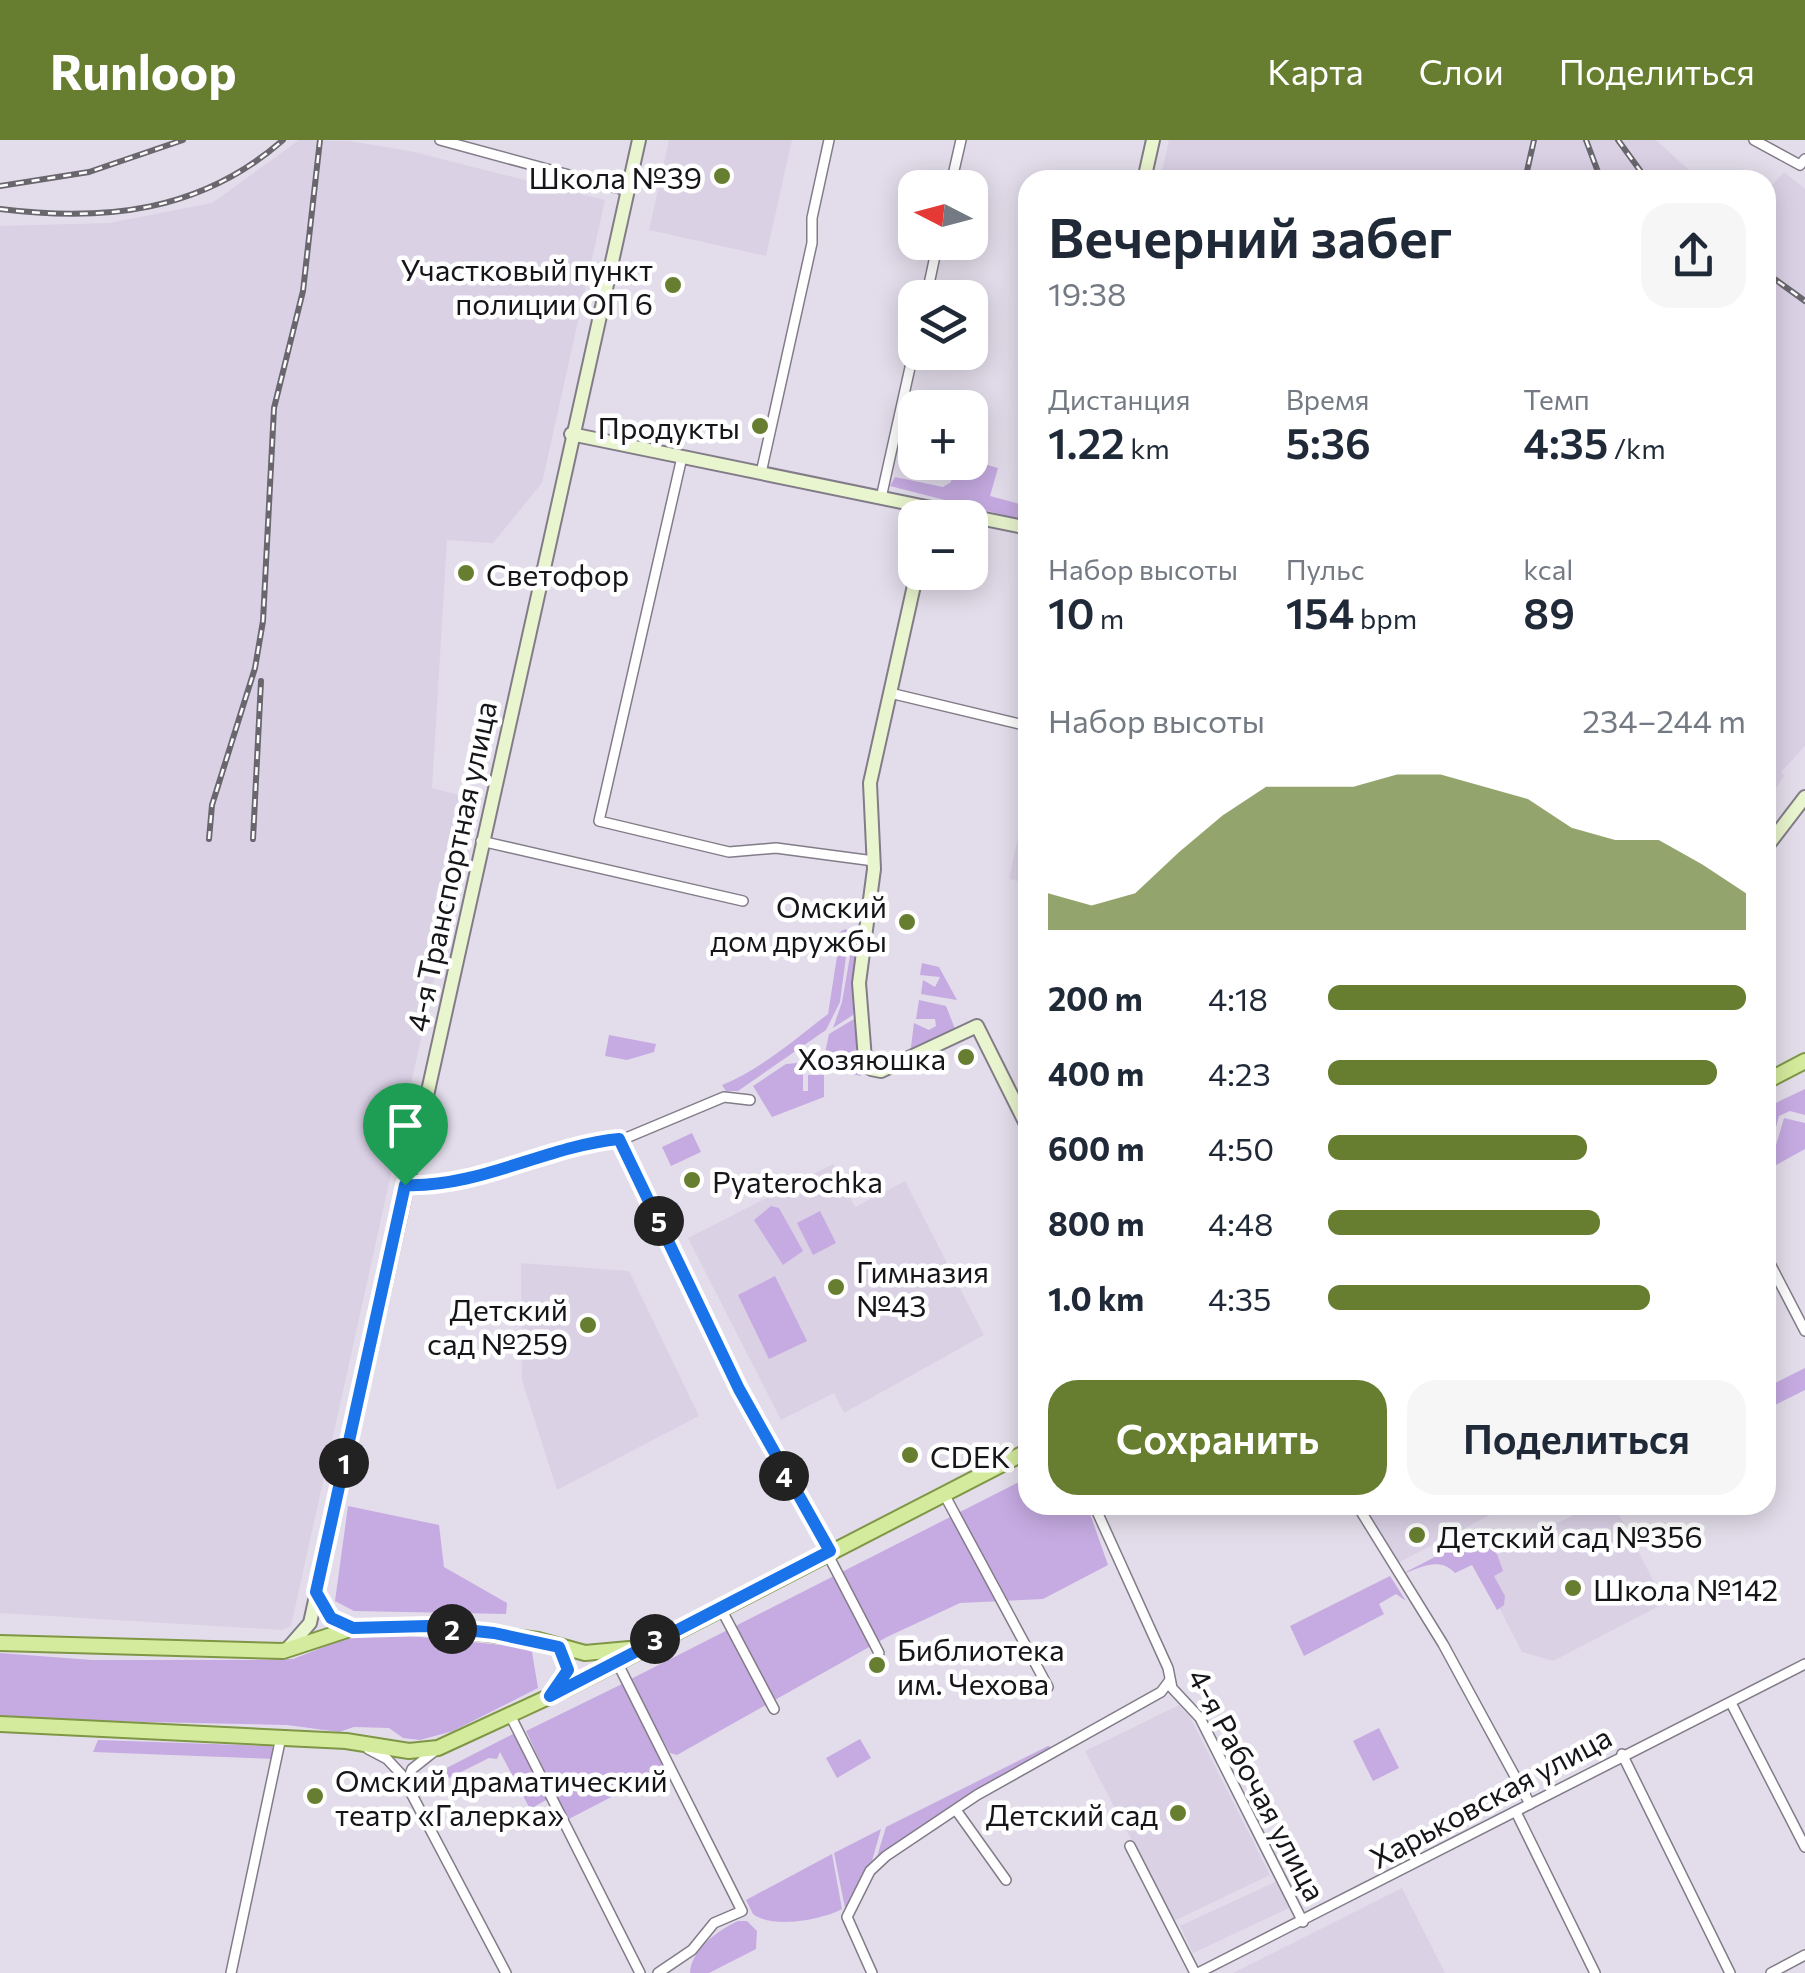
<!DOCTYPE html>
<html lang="ru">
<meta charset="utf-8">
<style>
body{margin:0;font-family:Commissioner,sans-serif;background:#f6f6f7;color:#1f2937;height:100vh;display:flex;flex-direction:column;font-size:38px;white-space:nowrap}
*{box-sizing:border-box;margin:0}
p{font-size:32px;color:#747a83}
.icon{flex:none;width:55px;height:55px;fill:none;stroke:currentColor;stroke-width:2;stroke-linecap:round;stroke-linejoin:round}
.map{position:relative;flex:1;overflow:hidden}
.sheet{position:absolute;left:1018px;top:30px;width:758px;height:1345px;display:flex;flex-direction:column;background:#fff;border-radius:30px;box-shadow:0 5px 25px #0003}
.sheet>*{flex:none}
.needle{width:65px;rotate:276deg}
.fabs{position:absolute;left:898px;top:30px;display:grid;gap:20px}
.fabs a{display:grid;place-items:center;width:90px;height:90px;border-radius:20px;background:#fff;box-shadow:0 5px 25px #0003;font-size:50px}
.pin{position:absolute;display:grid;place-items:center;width:85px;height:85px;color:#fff;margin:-102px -42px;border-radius:50% 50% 50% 0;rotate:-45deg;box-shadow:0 0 10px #0007}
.pin .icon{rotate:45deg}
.km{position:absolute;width:50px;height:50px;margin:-25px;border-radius:50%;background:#222;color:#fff;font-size:28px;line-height:50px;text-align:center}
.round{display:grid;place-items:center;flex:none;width:105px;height:105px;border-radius:30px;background:#f6f6f7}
.headline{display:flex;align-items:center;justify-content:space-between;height:170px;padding:0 30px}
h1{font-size:55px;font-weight:600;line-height:75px}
.stats{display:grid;grid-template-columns:repeat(3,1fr);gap:15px;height:170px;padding:10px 30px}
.stats div{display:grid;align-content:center}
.stats b{font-size:42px;font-weight:600}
.stats small{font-size:28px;font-weight:400}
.stats p{font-size:28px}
.chart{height:280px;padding:20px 30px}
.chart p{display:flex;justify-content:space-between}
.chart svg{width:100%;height:180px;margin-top:10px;fill:#677e30;opacity:.7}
.primary-button{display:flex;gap:20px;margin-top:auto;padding:20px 30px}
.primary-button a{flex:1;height:115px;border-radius:30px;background:#677e30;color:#fff;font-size:40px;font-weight:600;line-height:115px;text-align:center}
.primary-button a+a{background:#f6f6f7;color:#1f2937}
ul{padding:0 30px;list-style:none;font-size:32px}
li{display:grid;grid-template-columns:160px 120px 1fr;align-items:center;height:75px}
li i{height:25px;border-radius:12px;background:#677e30}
header{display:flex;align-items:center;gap:60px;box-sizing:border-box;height:140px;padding:0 50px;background:#677e30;color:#fff}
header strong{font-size:48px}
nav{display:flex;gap:55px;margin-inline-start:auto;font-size:35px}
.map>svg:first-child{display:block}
.built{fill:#dad1e5}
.green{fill:#c6abe2}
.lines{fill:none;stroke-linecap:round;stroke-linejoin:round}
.street-casing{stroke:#827c88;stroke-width:12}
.secondary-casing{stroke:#827c88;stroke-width:16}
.primary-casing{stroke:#7f9745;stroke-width:18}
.street{stroke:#fff;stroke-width:9}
.secondary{stroke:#e9f5ce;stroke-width:12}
.primary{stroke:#d4eb9d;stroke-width:14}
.rail-casing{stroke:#6a666e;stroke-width:6}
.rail{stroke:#fff;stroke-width:2.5;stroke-dasharray:8;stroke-linecap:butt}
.route-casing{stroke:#fff;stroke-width:20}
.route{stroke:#1a73e8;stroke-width:12}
.poi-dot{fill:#677e30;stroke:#fff;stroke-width:4}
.labels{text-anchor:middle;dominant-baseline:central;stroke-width:9;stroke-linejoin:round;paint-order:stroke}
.poi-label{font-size:30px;fill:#171519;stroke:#fff;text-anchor:start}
.street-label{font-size:30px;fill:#171519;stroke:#fff}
</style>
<header>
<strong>Runloop</strong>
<nav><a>Карта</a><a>Слои</a><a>Поделиться</a></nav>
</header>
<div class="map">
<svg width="1805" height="1833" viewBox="0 0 1805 1833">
<rect width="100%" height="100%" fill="#e3ddeb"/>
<g class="built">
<path d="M 299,0 L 349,1 L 410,11 L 605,60 L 542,343 L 493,403 L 447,400 L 432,648 L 474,659 L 291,1486 L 282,1490 L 0,1473 L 0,86 L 109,83 L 212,63 Z"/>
<path d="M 669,0 L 792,0 L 766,116 L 649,90 Z"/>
<path d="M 1169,0 L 1656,0 L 1700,40 L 1160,40 Z"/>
<path d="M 1784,32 L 1805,49 L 1805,606 L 1781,632 L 1784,636 L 1765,664 L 1765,53 Z"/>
<path d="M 1027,656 L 1028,743 L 1027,743 L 1009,739 Z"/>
<path d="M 833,1024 L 855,1067 L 905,1041 L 984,1195 L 844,1273 L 834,1253 L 781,1280 L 688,1098 Z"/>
<path d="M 521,1123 L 629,1131 L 699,1276 L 557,1350 L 522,1240 Z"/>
<path d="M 1365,1365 L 1509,1365 L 1396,1424 Z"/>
<path d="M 1592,1365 L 1614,1365 L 1665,1463 L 1553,1521 L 1522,1512 L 1477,1425 Z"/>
<path d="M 1179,1565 L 1190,1577 L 1270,1735 L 1174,1781 L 1085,1611 Z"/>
<path d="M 1277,1741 L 1289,1768 L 1193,1813 L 1180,1786 Z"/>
<path d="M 1402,1748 L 1445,1833 L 1233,1833 Z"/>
</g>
<g class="green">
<path d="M 970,320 L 998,328 L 990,356 L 1027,366 L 1027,381 L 890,346 L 895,337 L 943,347 L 951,342 L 954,323 Z"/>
<path d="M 846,789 L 849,794 L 840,862 L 826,890 L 738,951 L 726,951 L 722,945 C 761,929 794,900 828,874 L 841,791 Z"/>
<path d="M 853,799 L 858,807 L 853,875 L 833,888 L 842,862 Z"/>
<path d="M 922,823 L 939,827 L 957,860 L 921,854 L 923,840 L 935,847 L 940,837 L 920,835 Z"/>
<path d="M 919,860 L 946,866 L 956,891 L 910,915 L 914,883 L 929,890 L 936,886 L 935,879 L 916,879 Z"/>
<path d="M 854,879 L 861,936 L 822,927 L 829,894 Z"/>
<path d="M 609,895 L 656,904 L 654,912 L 627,920 L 605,916 Z"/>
<path d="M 809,922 L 803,927 L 803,951 L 808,951 L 808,935 L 824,935 L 824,957 L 772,977 L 753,946 L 786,924 Z"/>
<path d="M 1805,949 L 1805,975 L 1790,971 L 1779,976 L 1765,1028 L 1765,968 Z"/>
<path d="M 1784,978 L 1805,983 L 1805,1009 L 1769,1029 Z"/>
<path d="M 692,993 L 701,1012 L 671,1026 L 662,1007 Z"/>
<path d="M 771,1066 L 779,1068 L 803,1111 L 783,1125 L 754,1080 Z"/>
<path d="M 820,1071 L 836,1103 L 813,1115 L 797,1083 Z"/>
<path d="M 775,1136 L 807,1201 L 769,1219 L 738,1155 Z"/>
<path d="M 1805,1228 L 1805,1250 L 1765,1270 L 1765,1248 Z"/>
<path d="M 1027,1338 L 1028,1365 L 1087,1365 L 1108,1425 L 1043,1459 L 960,1463 L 887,1497 L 677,1615 L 670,1613 L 629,1540 Z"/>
<path d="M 348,1366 L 439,1385 L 444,1427 L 507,1463 L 506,1474 L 354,1471 L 335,1461 Z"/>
<path d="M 1458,1405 L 1470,1411 L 1486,1405 L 1497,1414 L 1503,1431 L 1494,1436 L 1505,1456 L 1504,1465 L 1497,1470 L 1472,1425 L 1455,1433 C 1439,1416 1421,1428 1402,1434 Z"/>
<path d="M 1390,1436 L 1406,1461 L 1396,1454 L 1379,1464 L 1384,1474 L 1304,1516 L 1290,1486 Z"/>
<path d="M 399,1495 L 522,1507 L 532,1512 L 538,1548 L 453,1591 L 420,1600 L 403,1598 L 389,1588 L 354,1587 L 339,1592 L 287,1585 L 0,1579 L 0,1513 L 92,1520 L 254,1520 L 293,1519 L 344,1499 Z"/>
<path d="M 622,1544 L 667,1628 L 567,1680 L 526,1591 Z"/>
<path d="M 1379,1588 L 1399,1628 L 1373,1641 L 1353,1601 Z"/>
<path d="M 515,1593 L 548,1659 L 530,1669 L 500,1612 L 497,1619 L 489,1618 L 437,1644 L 421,1641 Z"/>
<path d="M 860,1599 L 871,1618 L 837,1638 L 826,1618 Z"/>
<path d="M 98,1600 L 272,1606 L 275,1612 L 273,1619 L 93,1612 Z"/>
<path d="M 1048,1606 L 1056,1609 L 875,1723 L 886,1687 Z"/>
<path d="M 881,1689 L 870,1728 L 845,1768 L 834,1713 Z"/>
<path d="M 832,1714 L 842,1769 C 822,1780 772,1789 753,1774 L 746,1760 Z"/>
<path d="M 738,1781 L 747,1781 L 757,1791 L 756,1809 L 709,1833 L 690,1833 C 690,1811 719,1789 738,1781 Z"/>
</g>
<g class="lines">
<defs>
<g id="street">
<path d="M 440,0 L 628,51"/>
<path d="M 1754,0 L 1800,25 L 1805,19"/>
<path d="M 950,48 L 961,0"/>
<path d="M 926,158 L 938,102"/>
<path d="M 682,317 L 599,681 L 729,712 L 776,708 L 874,721"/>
<path d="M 761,333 L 812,103 L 812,78 L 829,0"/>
<path d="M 881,358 L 915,205"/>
<path d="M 890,553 L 1028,586"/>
<path d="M 481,701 L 743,761"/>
<path d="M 619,999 L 739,1249 L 830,1411"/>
<path d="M 405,1045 L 449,1041 L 587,1002 L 626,998 L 724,957 L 750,960"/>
<path d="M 1765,1114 L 1805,1191"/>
<path d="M 944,1354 L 1048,1547"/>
<path d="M 1094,1365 L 1168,1528 L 1172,1548 L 1200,1578 L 1303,1782"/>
<path d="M 1357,1365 L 1443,1504 L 1530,1664"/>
<path d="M 827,1413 L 879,1513"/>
<path d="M 720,1467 L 774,1569"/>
<path d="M 617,1522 L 742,1771 L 714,1783 L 692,1810 L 658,1833"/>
<path d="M 1731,1563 L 1805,1707"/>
<path d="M 510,1575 L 640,1833"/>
<path d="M 368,1609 L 387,1619 L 401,1634 L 506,1833"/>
<path d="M 1622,1614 L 1730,1833"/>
<path d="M 406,1645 L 412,1629 L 436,1610"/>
<path d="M 956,1670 L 1006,1740"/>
<path d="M 1516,1672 L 1595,1833"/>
<path d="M 1130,1706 L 1195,1833"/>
<path d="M 231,1833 L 281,1597"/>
<path d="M 872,1833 L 847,1777 L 870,1731 L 886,1716 L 977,1655 L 1161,1552 L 1170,1540"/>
<path d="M 1198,1833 L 1805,1524"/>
<path d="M 1771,1833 L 1805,1815"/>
</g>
<g id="secondary">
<path d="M 1144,40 L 1153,0"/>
<path d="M 571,294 L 1028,388"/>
<path d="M 917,432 L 870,643 L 874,729 L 859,843 L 865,919 L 871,929 L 881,931 L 977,886 L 1028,988"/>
<path d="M 1765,709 L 1805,657"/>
<path d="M 316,1454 L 331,1478 L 353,1488"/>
<path d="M 289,1507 L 310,1483 L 639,0"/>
</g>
<g id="primary">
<path d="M 1765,942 L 1805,921"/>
<path d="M 0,1503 L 283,1511 L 353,1488 L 428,1486 L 538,1500 L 585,1513 L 629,1509"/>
<path d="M 552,1554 L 568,1530 L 559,1507"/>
<path d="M 0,1584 L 346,1601 L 409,1611 L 438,1608 L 568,1548 L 1028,1311"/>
</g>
</defs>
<use href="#street" class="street-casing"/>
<use href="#secondary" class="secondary-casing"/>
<use href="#primary" class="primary-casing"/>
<use href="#street" class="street"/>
<use href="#secondary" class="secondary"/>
<use href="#primary" class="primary"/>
<defs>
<g id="rail">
<path d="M 1586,0 L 1601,40"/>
<path d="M 1618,0 L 1647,40"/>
<path d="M 1525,40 L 1534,0"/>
<path d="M 0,46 L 89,32 L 183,0"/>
<path d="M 0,69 C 105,82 201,72 283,0"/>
<path d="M 1765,132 L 1805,161"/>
<path d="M 209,699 L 212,665 L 255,528 L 263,481 L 274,268 L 303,151 L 320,0"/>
<path d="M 253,699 L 261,541"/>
</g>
</defs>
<use href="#rail" class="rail-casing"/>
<use href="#rail" class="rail"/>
</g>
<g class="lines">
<defs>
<path id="route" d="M 619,999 L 739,1249 L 830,1411 L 550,1556 L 568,1530 L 559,1507 L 494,1493 L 428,1486 L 353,1488 L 331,1478 L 316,1452 L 405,1045 C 478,1048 547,1006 619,999 Z"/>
</defs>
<use href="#route" class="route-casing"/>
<use href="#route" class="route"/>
</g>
<g class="poi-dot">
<circle cx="722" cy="36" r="10"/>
<circle cx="673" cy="145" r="10"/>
<circle cx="760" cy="286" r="10"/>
<circle cx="466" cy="433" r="10"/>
<circle cx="907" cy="782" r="10"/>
<circle cx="966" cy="917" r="10"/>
<circle cx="692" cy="1040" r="10"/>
<circle cx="836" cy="1147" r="10"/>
<circle cx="588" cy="1185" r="10"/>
<circle cx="910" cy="1315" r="10"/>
<circle cx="1417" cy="1395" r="10"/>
<circle cx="1573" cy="1448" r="10"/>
<circle cx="877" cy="1525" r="10"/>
<circle cx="315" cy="1656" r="10"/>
<circle cx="1178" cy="1673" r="10"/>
</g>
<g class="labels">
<g class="poi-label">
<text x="702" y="36" text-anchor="end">Школа №39</text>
<text x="653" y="128" text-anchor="end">Участковый пункт<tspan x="653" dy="34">полиции ОП 6</tspan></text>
<text x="740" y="286" text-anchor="end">Продукты</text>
<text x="486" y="433">Светофор</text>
<text x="887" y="765" text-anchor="end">Омский<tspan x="887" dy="34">дом дружбы</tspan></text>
<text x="946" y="917" text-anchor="end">Хозяюшка</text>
<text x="712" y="1040">Pyaterochka</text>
<text x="856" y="1130">Гимназия<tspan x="856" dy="34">№43</tspan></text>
<text x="568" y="1168" text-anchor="end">Детский<tspan x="568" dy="34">сад №259</tspan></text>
<text x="930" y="1315">CDEK</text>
<text x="1437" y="1395">Детский сад №356</text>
<text x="1593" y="1448">Школа №142</text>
<text x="897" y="1508">Библиотека<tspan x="897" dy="34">им. Чехова</tspan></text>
<text x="335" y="1639">Омский драматический<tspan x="335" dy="34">театр «Галерка»</tspan></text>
<text x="1158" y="1673" text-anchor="end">Детский сад</text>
</g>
<g class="street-label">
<text transform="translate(450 726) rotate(-78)">4-я Транспортная улица</text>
<text transform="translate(1258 1644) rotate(62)">4-я Рабочая улица</text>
<text transform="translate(1490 1656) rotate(-28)">Харьковская улица</text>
</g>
</g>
</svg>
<div class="fabs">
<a><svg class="needle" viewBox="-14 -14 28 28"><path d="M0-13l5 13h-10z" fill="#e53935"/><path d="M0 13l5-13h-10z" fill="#747a83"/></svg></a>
<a><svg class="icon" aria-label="layers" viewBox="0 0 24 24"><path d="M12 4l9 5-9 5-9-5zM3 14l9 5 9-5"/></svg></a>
<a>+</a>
<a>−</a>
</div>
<div class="pin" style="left:405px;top:1045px;background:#1e9e55"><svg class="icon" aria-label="arrive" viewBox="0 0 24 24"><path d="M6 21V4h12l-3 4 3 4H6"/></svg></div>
<b class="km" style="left:344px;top:1323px">1</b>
<b class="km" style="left:452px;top:1489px">2</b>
<b class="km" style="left:655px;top:1499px">3</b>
<b class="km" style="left:784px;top:1336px">4</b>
<b class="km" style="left:659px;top:1081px">5</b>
<section class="sheet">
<div class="headline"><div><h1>Вечерний забег</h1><p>19:38</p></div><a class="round"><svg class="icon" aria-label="share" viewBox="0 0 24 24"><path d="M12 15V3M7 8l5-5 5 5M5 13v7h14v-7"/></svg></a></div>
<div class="stats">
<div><p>Дистанция</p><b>1.22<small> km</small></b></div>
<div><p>Время</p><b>5:36</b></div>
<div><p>Темп</p><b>4:35<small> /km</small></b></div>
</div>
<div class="stats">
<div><p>Набор высоты</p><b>10<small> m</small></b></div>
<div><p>Пульс</p><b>154<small> bpm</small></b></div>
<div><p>kcal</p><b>89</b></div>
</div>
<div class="chart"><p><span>Набор высоты</span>234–244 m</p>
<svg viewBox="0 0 160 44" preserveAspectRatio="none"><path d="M0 44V35L10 38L20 35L30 25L40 16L50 9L60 9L70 9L80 6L90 6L100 9L110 12L120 19L130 22L140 22L150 28L160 35V44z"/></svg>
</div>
<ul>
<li><b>200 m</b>4:18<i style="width:100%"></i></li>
<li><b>400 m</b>4:23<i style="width:93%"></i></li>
<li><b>600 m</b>4:50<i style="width:62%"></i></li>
<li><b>800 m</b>4:48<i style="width:65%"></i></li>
<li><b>1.0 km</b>4:35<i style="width:77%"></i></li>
</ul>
<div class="primary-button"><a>Сохранить</a><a>Поделиться</a></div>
</section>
</div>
